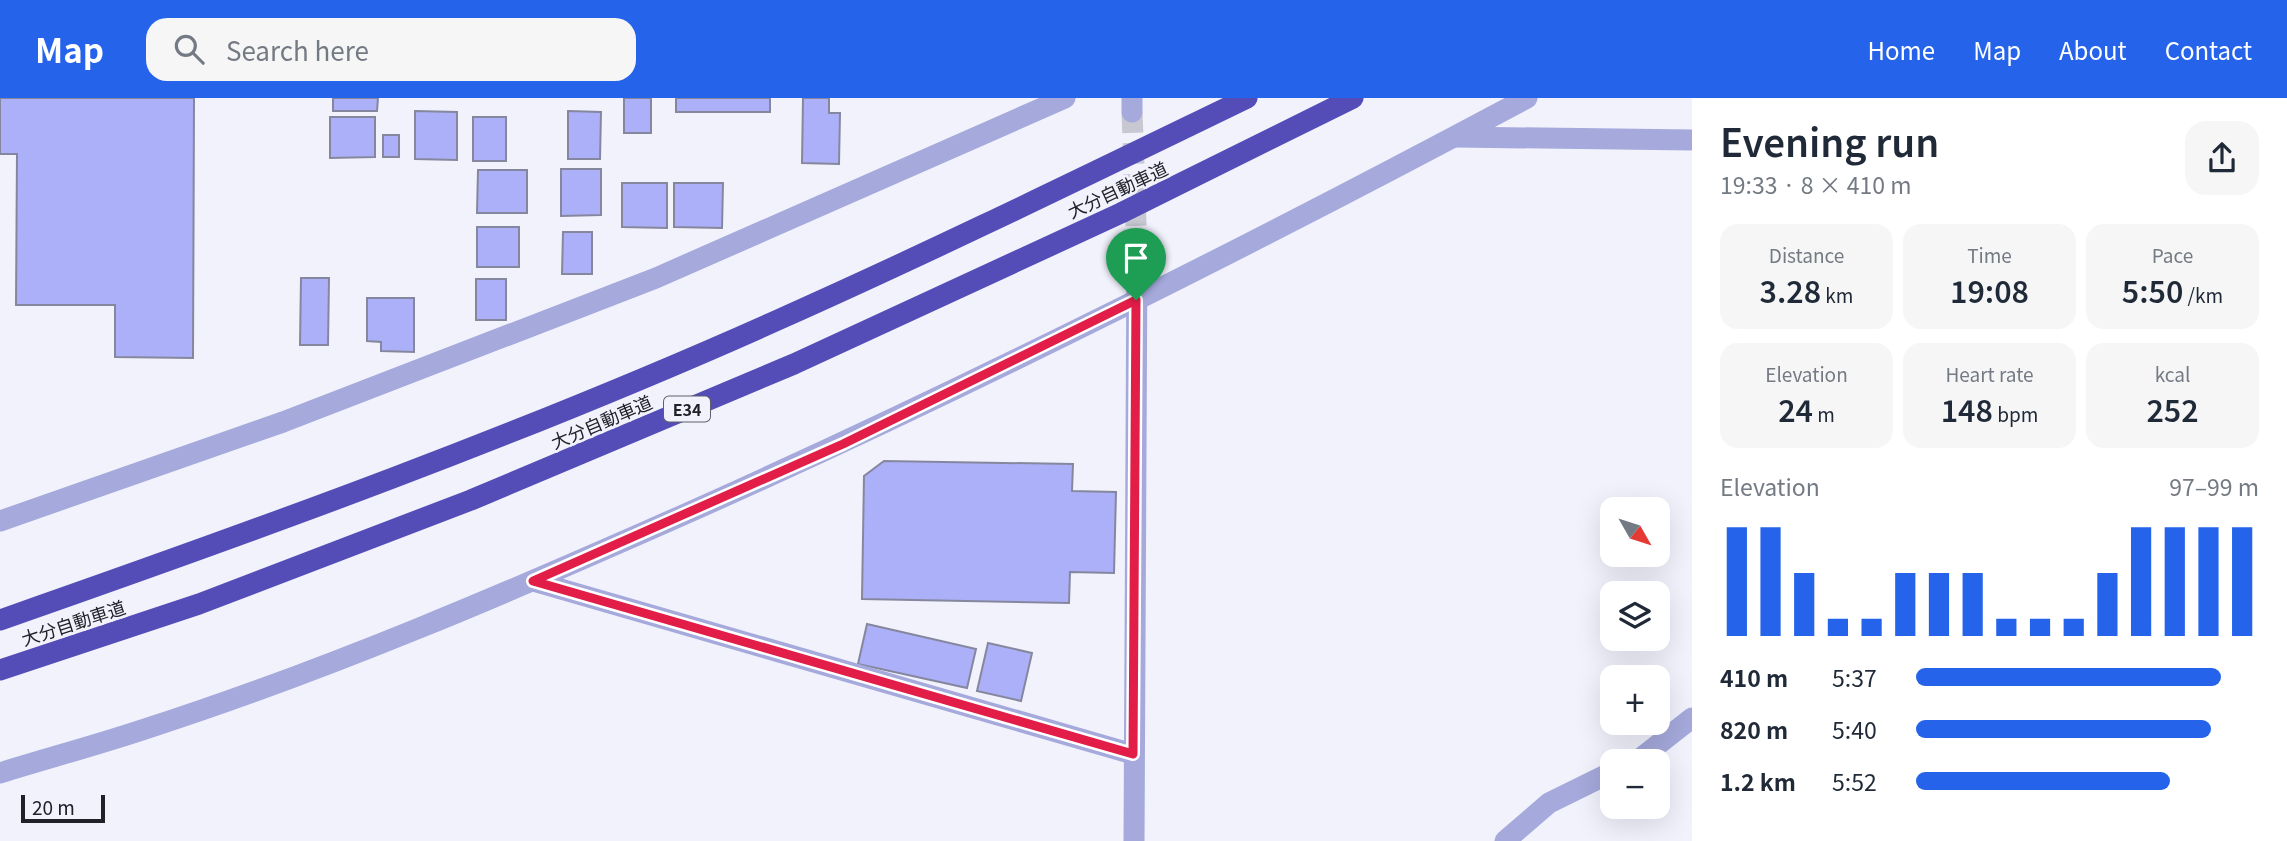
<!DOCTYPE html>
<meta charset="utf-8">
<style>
body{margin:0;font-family:Georgia,"Noto Sans JP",serif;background:#f6f6f7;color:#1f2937;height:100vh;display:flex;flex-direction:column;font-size:26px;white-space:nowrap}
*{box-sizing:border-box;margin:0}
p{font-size:23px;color:#747a83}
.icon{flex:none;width:38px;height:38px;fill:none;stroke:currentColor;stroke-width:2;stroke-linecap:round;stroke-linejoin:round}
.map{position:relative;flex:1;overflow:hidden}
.side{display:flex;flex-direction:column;background:#fff;width:595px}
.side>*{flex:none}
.needle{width:46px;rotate:129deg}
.tools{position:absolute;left:1600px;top:399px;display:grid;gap:14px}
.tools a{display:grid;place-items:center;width:70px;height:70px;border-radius:14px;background:#fff;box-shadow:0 7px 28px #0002;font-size:35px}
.scale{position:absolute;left:21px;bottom:18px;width:84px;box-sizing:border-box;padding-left:7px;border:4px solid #21212a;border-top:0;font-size:19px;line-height:24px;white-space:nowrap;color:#21212a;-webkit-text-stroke:5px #f1f2fc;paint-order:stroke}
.pin{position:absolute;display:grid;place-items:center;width:60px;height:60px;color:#fff;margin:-72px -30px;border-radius:50% 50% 50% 0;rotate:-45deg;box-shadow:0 0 7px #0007}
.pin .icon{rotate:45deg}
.round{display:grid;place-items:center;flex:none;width:74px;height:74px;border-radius:21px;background:#f6f6f7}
.summary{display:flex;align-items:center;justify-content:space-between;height:119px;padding:0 28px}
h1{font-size:38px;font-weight:600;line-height:52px}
.metrics{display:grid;grid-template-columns:repeat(3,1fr);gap:10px;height:119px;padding:7px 28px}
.metrics div{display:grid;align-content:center;border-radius:18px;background:#f6f6f7;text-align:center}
.metrics b{font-size:30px;font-weight:600}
.metrics small{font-size:19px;font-weight:400}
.metrics p{font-size:19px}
.chart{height:196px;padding:14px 28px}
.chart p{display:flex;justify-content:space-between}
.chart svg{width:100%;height:126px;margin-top:7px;stroke:#2563eb;stroke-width:6}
ul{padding:0 28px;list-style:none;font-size:23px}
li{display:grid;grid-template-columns:112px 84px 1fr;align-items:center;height:52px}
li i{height:18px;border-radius:9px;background:#2563eb}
header{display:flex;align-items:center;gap:42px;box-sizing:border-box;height:98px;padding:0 35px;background:#2563eb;color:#fff}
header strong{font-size:33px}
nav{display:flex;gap:38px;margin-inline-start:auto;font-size:24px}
.search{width:490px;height:63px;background:#f6f6f7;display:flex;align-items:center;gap:18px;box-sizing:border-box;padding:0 24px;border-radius:21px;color:#747a83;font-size:26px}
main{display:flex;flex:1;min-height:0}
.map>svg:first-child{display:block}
.building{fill:#acb0f8;stroke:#85879e;stroke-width:2}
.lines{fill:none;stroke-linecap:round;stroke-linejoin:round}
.minor-tunnel{stroke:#c7c8d2;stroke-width:21;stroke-dasharray:21 10;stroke-linecap:butt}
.minor{stroke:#a5a9db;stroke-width:21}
.highway{stroke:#544db7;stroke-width:21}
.route-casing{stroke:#fff;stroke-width:14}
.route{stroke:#e11d48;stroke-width:9}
.labels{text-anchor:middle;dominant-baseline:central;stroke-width:5;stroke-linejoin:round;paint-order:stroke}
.shield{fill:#f1f2fc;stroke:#5f6069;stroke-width:2}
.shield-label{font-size:16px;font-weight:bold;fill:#21212a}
.street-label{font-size:18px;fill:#21212a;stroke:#f1f2fc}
</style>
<header>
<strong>Map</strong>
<div class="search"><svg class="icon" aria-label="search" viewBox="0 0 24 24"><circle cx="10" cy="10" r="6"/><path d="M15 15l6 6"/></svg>Search here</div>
<nav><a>Home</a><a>Map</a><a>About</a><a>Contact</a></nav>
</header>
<main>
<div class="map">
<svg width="1692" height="743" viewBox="0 0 1692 743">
<rect width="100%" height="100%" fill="#f1f2fc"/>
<g class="building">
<path d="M 0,0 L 194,0 L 193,260 L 115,259 L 115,207 L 16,207 L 17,56 L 0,56 Z"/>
<path d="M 333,0 L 378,0 L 377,13 L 333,13 Z"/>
<rect x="624" y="0" width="27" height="35"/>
<rect x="676" y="0" width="94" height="14"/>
<path d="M 803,0 L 829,0 L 829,15 L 840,15 L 839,66 L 802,65 Z"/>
<path d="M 415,13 L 457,14 L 457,62 L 415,61 Z"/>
<path d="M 568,13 L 601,14 L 600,61 L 568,61 Z"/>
<path d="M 330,19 L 375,19 L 375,59 L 330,60 Z"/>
<rect x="473" y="19" width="33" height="44"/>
<rect x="383" y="37" width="16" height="22"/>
<path d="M 561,71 L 601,71 L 601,117 L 561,118 Z"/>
<path d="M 478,72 L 527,72 L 527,115 L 477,115 Z"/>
<path d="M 622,85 L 667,85 L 667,130 L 622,129 Z"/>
<path d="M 674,85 L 723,85 L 722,130 L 674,129 Z"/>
<rect x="477" y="129" width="42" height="40"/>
<path d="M 563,134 L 592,134 L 592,176 L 562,176 Z"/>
<path d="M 301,180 L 329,180 L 328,247 L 300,247 Z"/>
<rect x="476" y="181" width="30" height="41"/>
<path d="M 367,200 L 414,200 L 414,254 L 381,253 L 381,244 L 367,243 Z"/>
<path d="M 884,363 L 1073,366 L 1072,393 L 1116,394 L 1114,475 L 1070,474 L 1069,505 L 862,501 L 864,378 Z"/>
<path d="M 867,526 L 976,551 L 967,590 L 858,566 Z"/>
<path d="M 988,545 L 1032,555 L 1021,603 L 977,593 Z"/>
</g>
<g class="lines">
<path class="minor-tunnel" d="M 1132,14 L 1137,154"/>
<g class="minor">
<path d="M 1132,14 L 1132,0"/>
<path d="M 1455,39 L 1692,42"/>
<path d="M 0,423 L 283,324 L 656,180 L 1065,0"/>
<path d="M 533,483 L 1133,656"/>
<path d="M 1637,663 L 1692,620"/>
<path d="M 0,675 C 48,660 97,647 145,631 C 328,572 507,495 683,417 C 970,289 1250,148 1527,0"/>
<path d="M 1134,743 L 1137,154"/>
<path d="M 1505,743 L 1549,705 L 1612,674"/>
</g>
<g class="highway">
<path d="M 0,522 C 263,430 526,335 780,221 C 937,151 1092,75 1247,0"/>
<path d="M 0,572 L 199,506 L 471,402 L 794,266 L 1121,115 L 1353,0"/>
</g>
</g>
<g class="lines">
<defs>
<path id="route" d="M 1136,202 L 1133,656 L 533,483 L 843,346 Z"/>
</defs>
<use href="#route" class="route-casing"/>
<use href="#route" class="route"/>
</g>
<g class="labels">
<rect class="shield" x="664" y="298.5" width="46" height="25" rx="5"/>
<g class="shield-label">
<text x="687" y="311">E34</text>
</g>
<g class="street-label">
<text transform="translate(1117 91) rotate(-25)">大分自動車道</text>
<text transform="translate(601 323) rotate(-23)">大分自動車道</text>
<text transform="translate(73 524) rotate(-18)">大分自動車道</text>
</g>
</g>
</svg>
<div class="tools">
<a><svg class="needle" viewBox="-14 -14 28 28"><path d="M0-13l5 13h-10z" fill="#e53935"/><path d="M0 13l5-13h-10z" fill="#747a83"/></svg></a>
<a><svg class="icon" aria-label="layers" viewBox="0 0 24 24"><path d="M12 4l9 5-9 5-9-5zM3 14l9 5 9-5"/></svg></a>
<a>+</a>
<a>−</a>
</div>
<div class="scale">20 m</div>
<div class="pin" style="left:1136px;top:202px;background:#1e9e55"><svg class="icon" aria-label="arrive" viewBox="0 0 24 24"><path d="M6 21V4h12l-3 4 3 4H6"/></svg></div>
</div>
<section class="side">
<div class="summary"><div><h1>Evening run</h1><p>19:33 · 8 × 410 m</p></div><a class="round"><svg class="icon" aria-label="share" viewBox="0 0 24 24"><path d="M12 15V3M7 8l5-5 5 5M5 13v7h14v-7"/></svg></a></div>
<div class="metrics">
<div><p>Distance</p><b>3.28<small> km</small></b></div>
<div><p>Time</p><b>19:08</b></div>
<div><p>Pace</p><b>5:50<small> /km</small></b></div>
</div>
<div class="metrics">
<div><p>Elevation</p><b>24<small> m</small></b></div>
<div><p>Heart rate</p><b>148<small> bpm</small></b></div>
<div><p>kcal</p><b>252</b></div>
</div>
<div class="chart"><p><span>Elevation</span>97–99 m</p>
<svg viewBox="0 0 160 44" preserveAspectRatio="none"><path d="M5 44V6M15 44V6M25 44V22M35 44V38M45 44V38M55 44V22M65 44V22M75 44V22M85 44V38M95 44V38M105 44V38M115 44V22M125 44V6M135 44V6M145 44V6M155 44V6"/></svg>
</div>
<ul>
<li><b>410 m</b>5:37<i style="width:89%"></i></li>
<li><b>820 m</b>5:40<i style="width:86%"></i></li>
<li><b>1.2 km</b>5:52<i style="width:74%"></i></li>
</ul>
</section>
</main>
